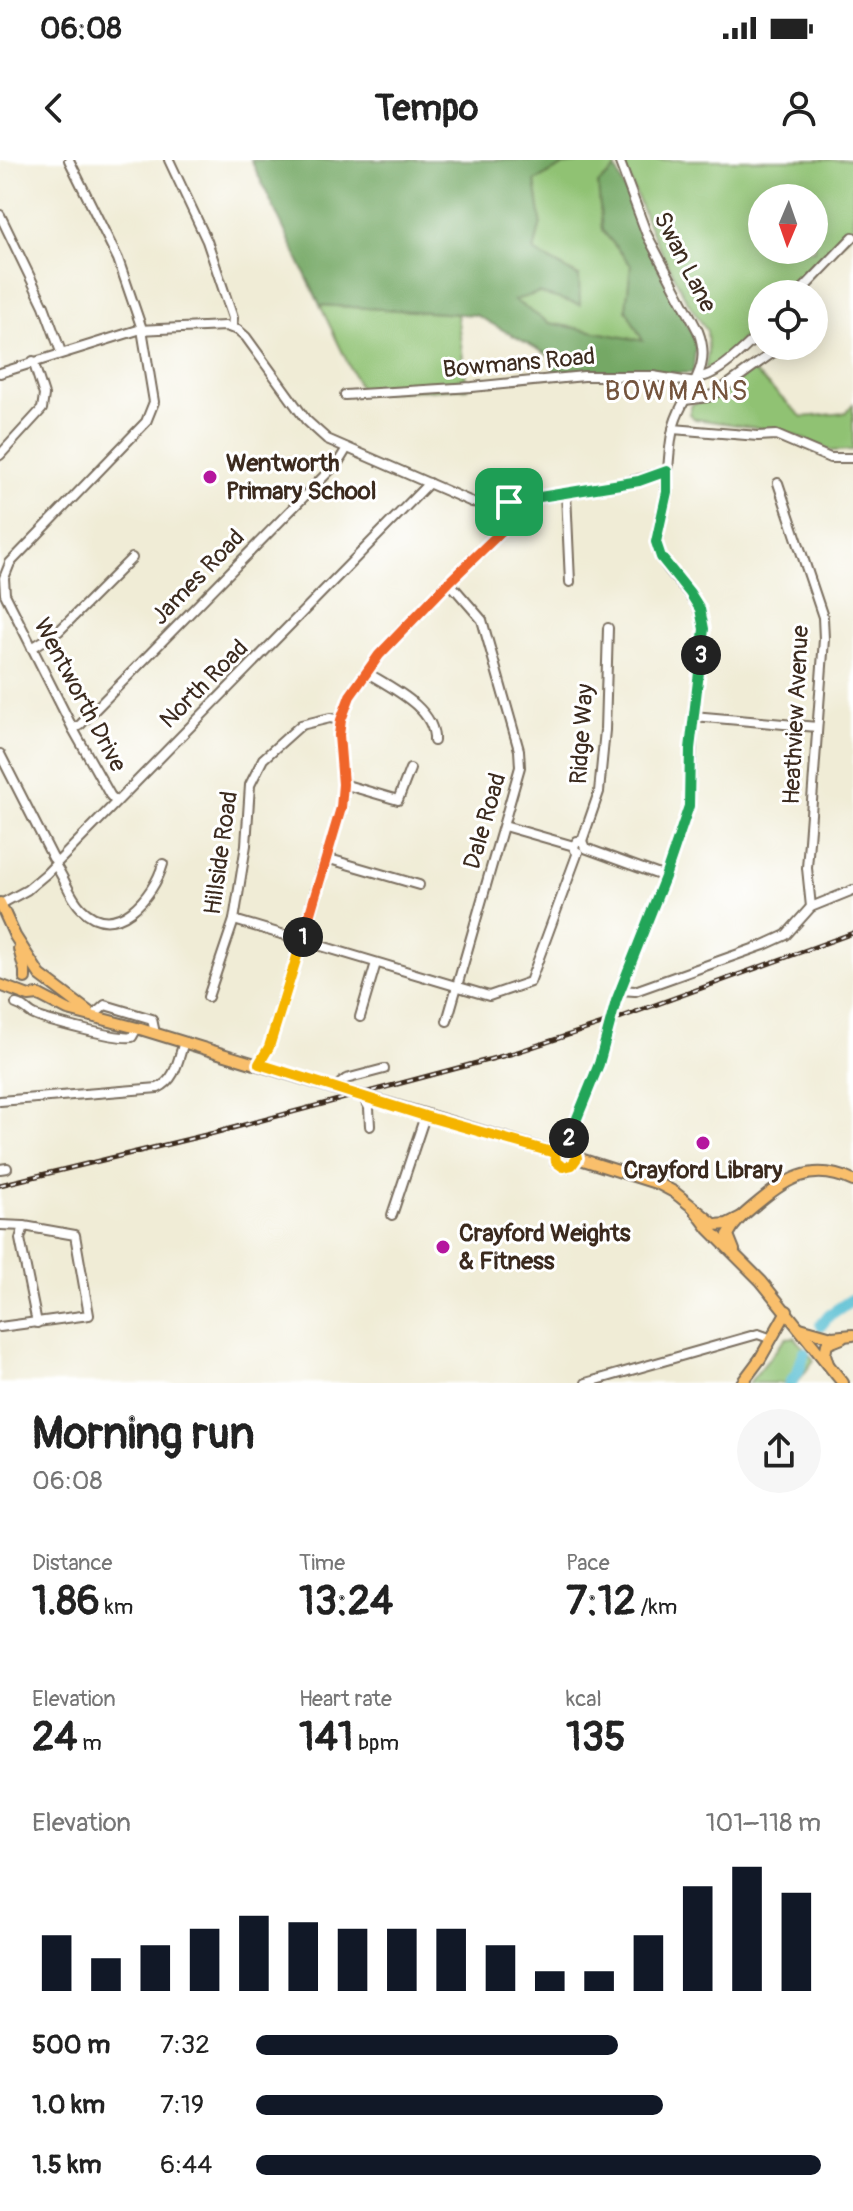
<!DOCTYPE html>
<meta charset="utf-8">
<style>
body{margin:0;font-family:Pangolin,sans-serif;background:#f6f6f6;color:#222;height:100vh;display:flex;flex-direction:column;font-size:30px;white-space:nowrap}
*{box-sizing:border-box;margin:0}
p{font-size:26px;color:#767676}
.icon{flex:none;width:44px;height:44px;fill:none;stroke:currentColor;stroke-width:2;stroke-linecap:round;stroke-linejoin:round}
.map{position:relative;height:1223px;overflow:hidden}
.panel{display:flex;flex-direction:column;background:#fff;flex:1}
.panel>*{flex:none}
.needle{width:52px;rotate:182deg}
.controls{position:absolute;left:748px;top:24px;display:grid;gap:16px}
.controls a{display:grid;place-items:center;width:80px;height:80px;border-radius:50%;background:#fff;box-shadow:0 4px 20px #0003;font-size:40px}
.pin{position:absolute;display:grid;place-items:center;width:68px;height:68px;color:#fff;margin:-34px;border-radius:16px;box-shadow:0 4px 12px #0006}
.km{position:absolute;width:40px;height:40px;margin:-20px;border-radius:50%;background:#222;color:#fff;font-size:22px;line-height:40px;text-align:center}
.round{display:grid;place-items:center;flex:none;width:84px;height:84px;border-radius:42px;background:#f6f6f6}
.summary{display:flex;align-items:center;justify-content:space-between;height:136px;padding:0 32px}
h1{font-size:44px;font-weight:800;line-height:60px}
.stats{display:grid;grid-template-columns:repeat(3,1fr);gap:12px;height:136px;padding:8px 32px}
.stats div{display:grid;align-content:center}
.stats b{font-size:40px;font-weight:800}
.stats small{font-size:22px;font-weight:400}
.stats p{font-size:22px}
.chart{height:224px;padding:16px 32px}
.chart p{display:flex;justify-content:space-between}
.chart svg{width:100%;height:144px;margin-top:8px;stroke:#111827;stroke-width:6}
ul{padding:0 32px;list-style:none;font-size:26px}
li{display:grid;grid-template-columns:128px 96px 1fr;align-items:center;height:60px}
li i{height:20px;border-radius:10px;background:#111827}
.status{display:flex;justify-content:space-between;align-items:center;height:56px;padding:0 40px;background:#fff;direction:ltr}
.status svg{height:22px;fill:currentColor}
header{display:flex;justify-content:space-between;align-items:center;height:104px;padding:0 32px;background:#fff;font-size:36px;font-weight:800}
.map>svg:first-child{display:block}
.green{fill:#90c273;stroke:#667648;stroke-width:2;fill-rule:evenodd}
.forest{fill:#74a865;stroke:#586942;stroke-width:2}
.lines{fill:none;stroke-linecap:round;stroke-linejoin:round}
.river{stroke:#54bdd1;stroke-width:12}
.minor-casing{stroke:#7a6e5e;stroke-width:12}
.major-casing{stroke:#7a6e5e;stroke-width:14}
.minor{stroke:#fff;stroke-width:8}
.major{stroke:#f9bf6c;stroke-width:10}
.rail-casing{stroke:#3b2a1e;stroke-width:5}
.rail{stroke:#fff;stroke-width:2;stroke-dasharray:6;stroke-linecap:butt}
.minor-bridge-casing{stroke:#7a6e5e;stroke-width:12;stroke-linecap:butt}
.major-bridge-casing{stroke:#7a6e5e;stroke-width:14;stroke-linecap:butt}
.minor-bridge{stroke:#fff;stroke-width:8}
.major-bridge{stroke:#f9bf6c;stroke-width:10}
.split-1-casing{stroke:#fff;stroke-width:16}
.split-2-casing{stroke:#fff;stroke-width:16}
.split-3-casing{stroke:#fff;stroke-width:16}
.split-4-casing{stroke:#fff;stroke-width:16}
.split-1{stroke:#f0652b;stroke-width:10}
.split-2{stroke:#f5b400;stroke-width:10}
.split-3{stroke:#22a559;stroke-width:10}
.split-4{stroke:#22a559;stroke-width:10}
.poi-dot{fill:#b5179e;stroke:#fff;stroke-width:3}
.labels{text-anchor:middle;dominant-baseline:central;stroke-width:6;stroke-linejoin:round;paint-order:stroke}
.street-label{font-size:24px;fill:#3b2a1e;stroke:#fff}
.poi-label{font-size:24px;font-weight:bold;fill:#3b2a1e;stroke:#fff;text-anchor:start}
.quarter-label{font-size:28px;letter-spacing:2px;fill:#74543d;stroke:#fff}
</style>
<div class="status"><b>06:08</b><svg viewBox="0 0 49 12"><path d="M0 12V9h3v3zM5 12V6h3v6zM10 12V3h3v9zM15 12V0h3v12zM26 1h20v11H26zM47 4h2v5h-2z"/></svg></div>
<header><svg class="icon" aria-label="back" viewBox="0 0 24 24"><path d="M15 5l-7 7 7 7"/></svg>Tempo<svg class="icon" aria-label="person" viewBox="0 0 24 24"><circle cx="12" cy="8" r="4"/><path d="M4 21q1-7 8-7t8 7"/></svg></header>
<div class="map">
<svg width="853" height="1223" viewBox="0 0 853 1223">
<rect width="100%" height="100%" fill="#fff"/>
<filter id="ink" filterUnits="userSpaceOnUse"><feTurbulence type="fractalNoise" baseFrequency=".0125" numOctaves="2"/><feDisplacementMap in="SourceGraphic" scale="16" xChannelSelector="R" yChannelSelector="G"/><feConvolveMatrix kernelMatrix="1 2 1 2 8 2 1 2 1" color-interpolation-filters="sRGB"/></filter>
<filter id="wash" filterUnits="userSpaceOnUse"><feTurbulence type="fractalNoise" baseFrequency=".006" numOctaves="4" result="noise"/><feDisplacementMap in="SourceGraphic" scale="32" xChannelSelector="R" yChannelSelector="G"/><feGaussianBlur stdDeviation="1.8" result="paint"/><feColorMatrix in="noise" values="0 0 0 0 0 0 0 0 0 0 0 0 0 0 0 0 0 1.4 0 .05"/><feComposite in="paint" operator="in"/></filter>
<g filter="url(#wash)">
<rect width="100%" height="100%" fill="#f0ecd6"/>
<g class="green">
<path d="M 598,0 L 614,0 L 616,9 L 598,24 L 602,70 L 631,105 L 626,149 L 643,181 L 549,163 L 513,140 L 539,133 L 579,116 L 534,92 L 541,62 L 535,21 L 564,5 Z"/>
<path d="M 622,0 L 853,0 L 853,71 L 789,134 L 762,134 L 762,160 L 712,208 L 705,208 L 708,193 L 707,171 L 686,139 L 653,76 ZM 762,38 L 814,38 L 814,90 L 762,90 Z"/>
<path d="M 320,145 L 457,154 L 467,228 L 362,233 Z"/>
<path d="M 752,210 L 802,257 L 845,253 L 853,244 L 853,290 L 833,291 L 786,272 L 695,259 L 689,254 L 692,244 L 718,237 Z"/>
<path d="M 795,1177 L 814,1200 L 797,1223 L 749,1223 L 786,1178 Z"/>
</g>
<path class="forest" d="M 251,0 L 598,0 L 564,5 L 535,21 L 541,62 L 534,91 L 579,117 L 580,145 L 539,133 L 514,140 L 549,163 L 643,181 L 626,149 L 631,105 L 602,70 L 598,24 L 616,9 L 657,105 L 696,182 L 693,213 L 554,211 L 550,196 L 476,155 L 320,145 Z"/>
<g class="lines">
<g class="river">
<path d="M 821,1165 L 829,1155 L 853,1139"/>
<path d="M 790,1223 L 798,1212 L 804,1193"/>
</g>
</g>
</g>
<g filter="url(#ink)">
<g class="lines">
<defs>
<g id="minor">
<path d="M 69,0 L 118,99 L 142,169 L 154,242 L 146,262 L 10,403 L 4,418 L 5,434 L 73,569 L 110,635 L 116,642"/>
<path d="M 169,0 L 207,81 L 233,158 L 232,168"/>
<path d="M 0,55 L 44,146 L 61,192"/>
<path d="M 798,134 L 853,77"/>
<path d="M 0,213 L 138,170 L 225,166 L 238,170 L 246,177 L 306,260 L 327,279 L 472,342 C 497,346 520,340 546,337 C 587,330 628,324 667,311"/>
<path d="M 698,217 C 716,218 749,184 762,171"/>
<path d="M 345,235 L 472,227 L 584,216 L 653,216 L 696,223"/>
<path d="M 685,240 L 708,237 L 719,231 L 782,186"/>
<path d="M 673,269 L 758,276 L 776,275 L 830,298 L 853,298"/>
<path d="M 0,295 L 42,249 L 44,235 L 33,201"/>
<path d="M 778,323 L 823,457 L 824,479 L 807,708 L 811,747"/>
<path d="M 566,333 L 570,422"/>
<path d="M 32,488 L 59,471 L 132,398"/>
<path d="M 366,512 C 390,527 436,548 434,581"/>
<path d="M 693,556 L 817,567"/>
<path d="M 73,569 L 80,565 L 339,301 L 347,288"/>
<path d="M 0,594 L 53,698 L 57,702"/>
<path d="M 343,624 L 398,640 L 410,609"/>
<path d="M 504,666 L 574,686 L 575,690"/>
<path d="M 582,681 L 599,632 L 605,570 L 608,468"/>
<path d="M 574,686 L 577,681 L 582,681 L 585,688 L 665,717"/>
<path d="M 326,698 L 419,725"/>
<path d="M 55,705 C 65,718 69,736 81,748 C 115,783 154,736 163,704"/>
<path d="M 1,744 L 27,730 L 46,714 L 429,323"/>
<path d="M 234,760 L 489,836 L 530,822 L 578,692"/>
<path d="M 620,830 L 635,831 L 764,785 L 786,775 L 811,747 L 853,730"/>
<path d="M 208,837 L 234,760 L 246,685 L 250,625 L 263,599 L 301,565 L 330,558 L 341,560"/>
<path d="M 616,841 L 665,717 L 689,646 L 693,556 L 704,469 C 700,430 662,417 656,382 C 657,365 664,350 666,333 C 669,311 668,287 674,265 C 684,229 714,212 698,171 L 647,75 L 619,0"/>
<path d="M 16,844 C 24,846 26,850 32,854 C 45,861 120,880 132,877 L 137,868"/>
<path d="M 94,855 L 105,845 L 152,859 L 155,873"/>
<path d="M 360,857 L 376,803"/>
<path d="M 447,861 L 520,607 L 519,590 L 482,460 L 449,422"/>
<path d="M 259,904 L 269,887 L 341,648 L 343,624 L 339,575 L 341,560 L 350,536 L 379,495 L 449,422 L 509,364 L 511,352 L 509,342"/>
<path d="M 335,928 L 346,919 L 384,909"/>
<path d="M 363,936 L 369,948 L 370,966"/>
<path d="M 0,941 L 158,928 C 176,920 178,899 184,882"/>
<path d="M 567,984 L 599,904 L 607,876"/>
<path d="M 0,1009 L 7,1008"/>
<path d="M 392,1055 L 425,956"/>
<path d="M 0,1065 L 24,1066 L 75,1075 L 89,1155 L 0,1167"/>
<path d="M 24,1066 L 20,1079 L 37,1163"/>
<path d="M 586,1223 L 758,1174 L 772,1179"/>
</g>
<g id="major">
<path d="M 0,743 L 15,776 L 40,815 L 89,852"/>
<path d="M 19,789 L 25,811 L 25,818"/>
<path d="M 0,825 L 29,836 L 39,835"/>
<path d="M 39,835 L 68,850 L 137,868 L 340,930"/>
<path d="M 363,936 L 555,993"/>
<path d="M 555,993 L 556,1002 L 563,1007 L 572,1005 L 577,998"/>
<path d="M 555,993 L 559,986 L 567,984 L 575,989 L 577,998"/>
<path d="M 577,998 L 659,1024 L 674,1032 L 715,1065 L 727,1064 L 741,1057"/>
<path d="M 695,1050 L 709,1069 L 761,1121 L 843,1223"/>
<path d="M 734,1090 L 728,1075 C 734,1063 743,1055 754,1046 C 785,1020 811,1001 853,1021"/>
<path d="M 800,1168 L 832,1177 L 853,1175"/>
<path d="M 828,1204 L 825,1194 L 827,1184 L 842,1178"/>
<path d="M 742,1223 L 760,1199 L 787,1151"/>
</g>
</defs>
<use href="#minor" class="minor-casing"/>
<use href="#major" class="major-casing"/>
<use href="#minor" class="minor"/>
<use href="#major" class="major"/>
<defs>
<path id="rail" d="M 0,1025 L 214,973 L 514,893 L 608,862 L 853,773"/>
</defs>
<use href="#rail" class="rail-casing"/>
<use href="#rail" class="rail"/>
<defs>
<path id="minor-bridge" d="M 607,876 L 616,841"/>
<path id="major-bridge" d="M 340,930 L 363,936"/>
</defs>
<use href="#minor-bridge" class="minor-bridge-casing"/>
<use href="#major-bridge" class="major-bridge-casing"/>
<use href="#minor-bridge" class="minor-bridge"/>
<use href="#major-bridge" class="major-bridge"/>
</g>
</g>
<g class="lines" filter="url(#ink)">
<defs>
<path id="split-1" d="M 303,777 L 341,648 L 343,624 L 339,575 L 341,560 L 350,536 L 379,495 L 449,422 L 509,364 L 511,352 L 509,342"/>
<path id="split-2" d="M 303,777 L 269,887 L 259,904 L 425,956 L 555,993 L 556,1002 L 563,1007 L 572,1005 L 577,998 L 575,989 L 567,984 L 569,978"/>
<path id="split-3" d="M 569,978 L 599,904 L 616,841 L 665,717 L 689,646 L 690,589 L 701,495"/>
<path id="split-4" d="M 509,342 L 639,321 L 667,311 L 667,332 L 656,382 L 661,397 L 690,433 L 700,449 L 704,469 L 701,495"/>
</defs>
<use href="#split-1" class="split-1-casing"/>
<use href="#split-2" class="split-2-casing"/>
<use href="#split-3" class="split-3-casing"/>
<use href="#split-4" class="split-4-casing"/>
<use href="#split-1" class="split-1"/>
<use href="#split-2" class="split-2"/>
<use href="#split-3" class="split-3"/>
<use href="#split-4" class="split-4"/>
</g>
<g class="poi-dot">
<circle cx="210" cy="317" r="8"/>
<circle cx="703" cy="983" r="8"/>
<circle cx="443" cy="1087" r="8"/>
</g>
<g class="labels">
<g class="street-label">
<text transform="translate(685 102) rotate(63)">Swan Lane</text>
<text transform="translate(519 203) rotate(-5)">Bowmans Road</text>
<text transform="translate(198 417) rotate(-46)">James Road</text>
<text transform="translate(204 524) rotate(-45)">North Road</text>
<text transform="translate(80 535) rotate(62)">Wentworth Drive</text>
<text transform="translate(796 555) rotate(-87)">Heathview Avenue</text>
<text transform="translate(582 574) rotate(-86)">Ridge Way</text>
<text transform="translate(485 661) rotate(-74)">Dale Road</text>
<text transform="translate(221 693) rotate(-82)">Hillside Road</text>
</g>
<g class="poi-label">
<text x="226" y="303">Wentworth<tspan x="226" dy="28">Primary School</tspan></text>
<text x="703" y="1010" text-anchor="middle">Crayford Library</text>
<text x="459" y="1073">Crayford Weights<tspan x="459" dy="28">&amp; Fitness</tspan></text>
</g>
<g class="quarter-label">
<text x="677" y="231">BOWMANS</text>
</g>
</g>
</svg>
<div class="controls">
<a><svg class="needle" viewBox="-14 -14 28 28"><path d="M0-13l5 13h-10z" fill="#e53935"/><path d="M0 13l5-13h-10z" fill="#767676"/></svg></a>
<a><svg class="icon" aria-label="locate" viewBox="0 0 24 24"><circle cx="12" cy="12" r="6"/><path d="M12 2v4M12 18v4M2 12h4M18 12h4"/></svg></a>
</div>
<div class="pin" style="left:509px;top:342px;background:#1e9e55"><svg class="icon" aria-label="arrive" viewBox="0 0 24 24"><path d="M6 21V4h12l-3 4 3 4H6"/></svg></div>
<b class="km" style="left:303px;top:777px">1</b>
<b class="km" style="left:569px;top:978px">2</b>
<b class="km" style="left:701px;top:495px">3</b>
</div>
<section class="panel">
<div class="summary"><div><h1>Morning run</h1><p>06:08</p></div><a class="round"><svg class="icon" aria-label="share" viewBox="0 0 24 24"><path d="M12 15V3M7 8l5-5 5 5M5 13v7h14v-7"/></svg></a></div>
<div class="stats">
<div><p>Distance</p><b>1.86<small> km</small></b></div>
<div><p>Time</p><b>13:24</b></div>
<div><p>Pace</p><b>7:12<small> /km</small></b></div>
</div>
<div class="stats">
<div><p>Elevation</p><b>24<small> m</small></b></div>
<div><p>Heart rate</p><b>141<small> bpm</small></b></div>
<div><p>kcal</p><b>135</b></div>
</div>
<div class="chart"><p><span>Elevation</span>101–118 m</p>
<svg viewBox="0 0 160 44" preserveAspectRatio="none"><path d="M5 44V27M15 44V34M25 44V30M35 44V25M45 44V21M55 44V23M65 44V25M75 44V25M85 44V25M95 44V30M105 44V38M115 44V38M125 44V27M135 44V12M145 44V6M155 44V14"/></svg>
</div>
<ul>
<li><b>500 m</b>7:32<i style="width:64%"></i></li>
<li><b>1.0 km</b>7:19<i style="width:72%"></i></li>
<li><b>1.5 km</b>6:44<i style="width:100%"></i></li>
</ul>
</section>
